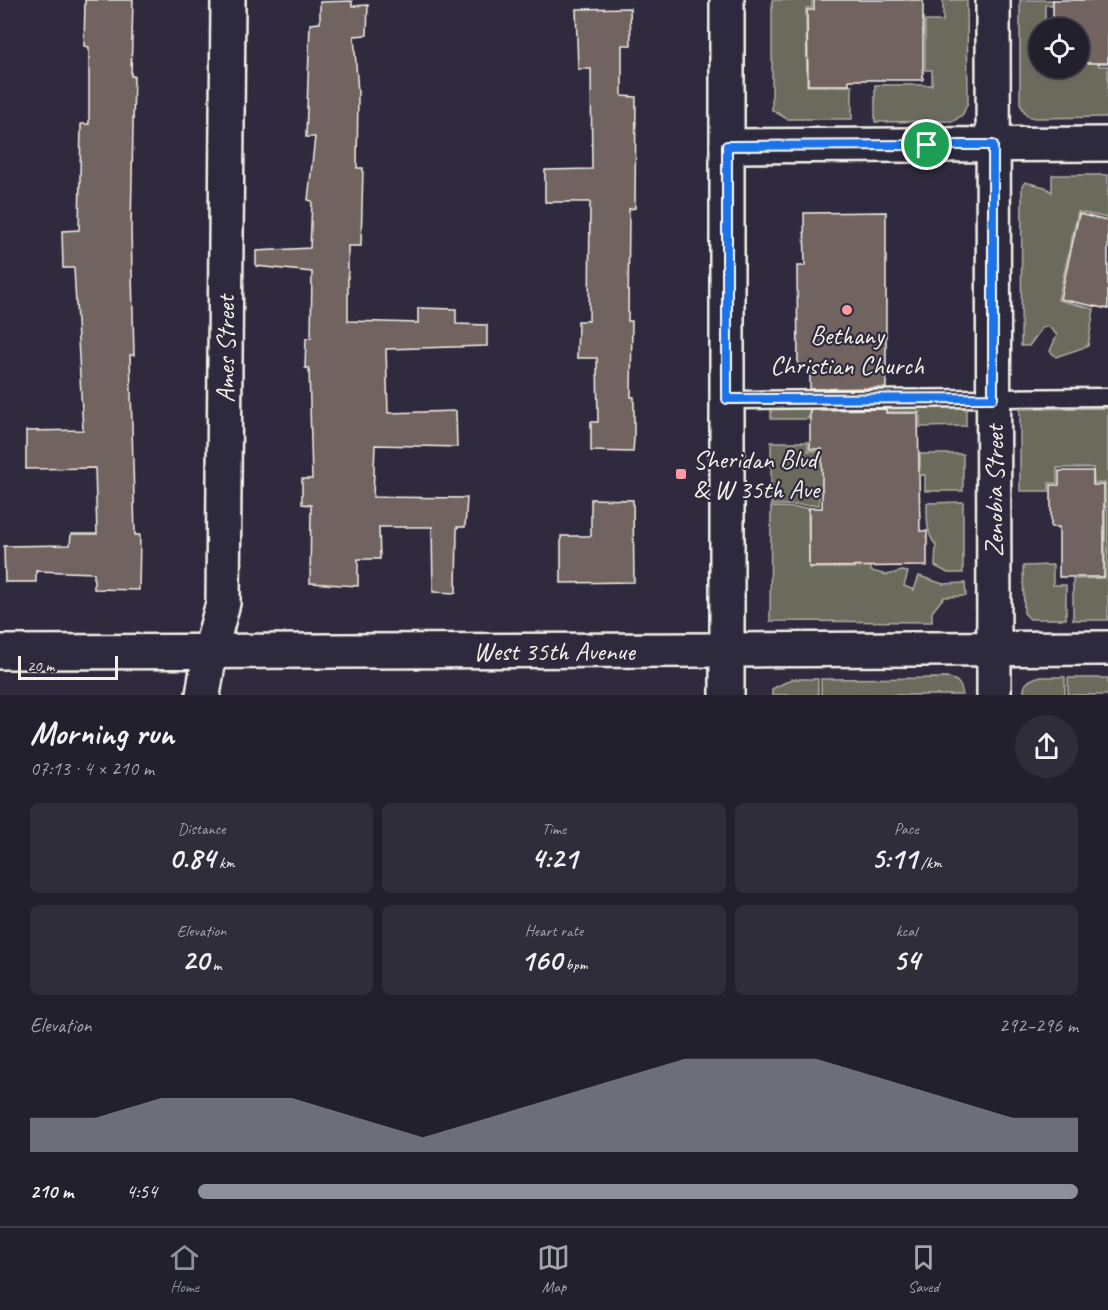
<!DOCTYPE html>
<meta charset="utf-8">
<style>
body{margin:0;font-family:Caveat,sans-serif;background:#2f2d3a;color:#f1f3f6;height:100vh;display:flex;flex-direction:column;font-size:22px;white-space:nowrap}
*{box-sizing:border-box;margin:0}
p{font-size:20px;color:#a3a3aa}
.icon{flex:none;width:33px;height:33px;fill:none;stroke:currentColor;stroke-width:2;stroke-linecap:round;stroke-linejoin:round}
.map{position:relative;height:695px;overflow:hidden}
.sheet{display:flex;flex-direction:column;background:#23202e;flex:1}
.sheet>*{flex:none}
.buttons{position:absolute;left:1029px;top:18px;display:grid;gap:12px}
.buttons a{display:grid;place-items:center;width:60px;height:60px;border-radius:50%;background:#23202e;box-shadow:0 2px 4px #0004,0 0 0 2px #403e4a;font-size:30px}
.scale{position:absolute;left:18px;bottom:15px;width:100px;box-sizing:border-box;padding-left:6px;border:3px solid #f4f1e8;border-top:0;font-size:16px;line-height:21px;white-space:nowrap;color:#f4f1e8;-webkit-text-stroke:4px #2f2a3d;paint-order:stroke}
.pin{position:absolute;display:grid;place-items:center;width:51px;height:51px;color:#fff;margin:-26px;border:3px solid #fff;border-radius:50%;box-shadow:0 2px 6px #0007}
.round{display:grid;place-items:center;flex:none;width:63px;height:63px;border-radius:32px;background:#2f2d3a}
.overview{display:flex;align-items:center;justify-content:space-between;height:102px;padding:0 30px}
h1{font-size:33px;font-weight:600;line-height:45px}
.stats{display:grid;grid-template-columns:repeat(3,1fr);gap:9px;height:102px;padding:6px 30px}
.stats div{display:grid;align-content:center;border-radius:9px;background:#2f2d3a;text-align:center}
.stats b{font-size:30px;font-weight:600}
.stats small{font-size:16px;font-weight:400}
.stats p{font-size:16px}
.chart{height:168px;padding:12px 30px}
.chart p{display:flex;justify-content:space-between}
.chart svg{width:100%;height:108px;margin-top:6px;fill:#8c9099;opacity:.7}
ul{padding:0 30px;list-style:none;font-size:20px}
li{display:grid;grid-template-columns:96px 72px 1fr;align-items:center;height:45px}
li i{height:15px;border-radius:8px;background:#8c9099}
.tabs{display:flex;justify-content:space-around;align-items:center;height:84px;border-top:2px solid #403e4a;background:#23202e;font-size:16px;color:#a3a3aa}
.tabs a{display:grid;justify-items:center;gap:3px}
.tabs .on{color:#8c9099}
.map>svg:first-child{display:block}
.green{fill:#6a6b5d;stroke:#afaea2;stroke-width:1.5}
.building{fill:#716460;stroke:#f4f1e8;stroke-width:1.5}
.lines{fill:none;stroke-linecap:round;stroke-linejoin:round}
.service-casing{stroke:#f4f1e8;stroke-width:21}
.minor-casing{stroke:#f4f1e8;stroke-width:38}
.tertiary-casing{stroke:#f4f1e8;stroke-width:38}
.primary-casing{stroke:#f4f1e8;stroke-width:38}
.service{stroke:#2f2a3d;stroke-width:16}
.minor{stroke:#2f2a3d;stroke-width:33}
.tertiary{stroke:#2f2a3d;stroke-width:33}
.primary{stroke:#2f2a3d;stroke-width:33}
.route-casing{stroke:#fff;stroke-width:12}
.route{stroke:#1a73e8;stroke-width:8}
.poi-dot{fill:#ff9aa2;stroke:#2f2a3d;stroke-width:2}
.labels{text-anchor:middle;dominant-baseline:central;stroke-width:4.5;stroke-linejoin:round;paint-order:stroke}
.poi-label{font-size:26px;fill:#f4f1e8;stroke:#2f2a3d}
.street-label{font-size:26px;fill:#f4f1e8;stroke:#2f2a3d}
</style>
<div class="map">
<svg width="1108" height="695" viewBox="0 0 1108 695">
<rect width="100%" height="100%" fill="#2f2a3d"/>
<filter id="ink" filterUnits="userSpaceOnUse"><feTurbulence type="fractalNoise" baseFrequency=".0167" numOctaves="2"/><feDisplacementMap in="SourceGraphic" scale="12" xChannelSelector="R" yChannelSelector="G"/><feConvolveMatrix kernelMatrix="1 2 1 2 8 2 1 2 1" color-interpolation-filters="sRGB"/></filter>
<g filter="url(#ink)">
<g class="green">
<path d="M 772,0 L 812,0 L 812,8 L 806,8 L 807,86 L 852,86 L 852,119 L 787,119 L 772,110 Z"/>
<path d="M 943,0 L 967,0 L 968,102 L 963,114 L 954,121 L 875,122 L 875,85 L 932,85 L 932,70 L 925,70 L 925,21 L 943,21 Z"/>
<path d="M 1020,0 L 1053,0 L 1053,5 L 1045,5 L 1045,28 L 1040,28 L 1040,68 L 1078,68 L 1081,64 L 1081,50 L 1098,50 L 1099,66 L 1108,66 L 1108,117 L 1035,118 L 1027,116 L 1020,104 Z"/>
<path d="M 1052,175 L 1108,175 L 1108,218 L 1078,212 L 1058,300 L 1094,309 L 1088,346 L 1056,357 L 1050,351 L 1057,335 L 1048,326 L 1042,328 L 1029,346 L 1021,346 L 1022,186 L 1025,182 L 1045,187 L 1052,192 Z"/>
<path d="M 966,404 L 966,426 L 920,427 L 920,412 L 877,412 L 877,468 L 920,468 L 920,454 L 963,454 L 963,491 L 925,491 L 925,475 L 870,476 L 849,490 L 819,490 L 819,505 L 771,505 L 771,442 L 808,442 L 808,451 L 849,451 L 850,412 L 809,412 L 808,419 L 771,419 L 771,405 Z"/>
<path d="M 1108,408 L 1108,507 L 1105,507 L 1105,483 L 1094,483 L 1093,468 L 1057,468 L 1057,483 L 1049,483 L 1049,491 L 1020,491 L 1020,409 Z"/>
<path d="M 963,502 L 963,573 L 948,573 L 935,566 L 936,545 C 926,535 927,517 927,503 Z"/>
<path d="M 771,507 L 808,508 L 809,568 L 855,568 L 856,509 L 871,509 L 871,571 L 887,575 L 902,571 L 908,572 L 904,586 L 914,590 L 919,576 L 943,584 L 965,583 L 966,596 L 944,597 L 932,612 L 932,622 L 770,621 Z"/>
<path d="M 1105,509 L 1108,509 L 1108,620 L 1073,620 L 1073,579 L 1105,578 Z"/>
<path d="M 1053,565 L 1053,585 L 1066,585 L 1066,619 L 1030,619 L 1024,613 L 1023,566 Z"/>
<path d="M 1037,677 L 1065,677 L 1065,695 L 1024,695 C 1023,684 1027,681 1037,677 Z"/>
<path d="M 948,678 C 958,680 961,684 963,695 L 821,695 L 821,679 Z"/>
<rect x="1068" y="678" width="40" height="17"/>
<path d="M 792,679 L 818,679 L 818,695 L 772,695 L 772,689 Z"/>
</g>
<g class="building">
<path d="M 85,0 L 133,0 L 131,76 L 134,76 L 131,229 L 134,355 L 130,355 L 135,535 L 140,535 L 139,590 L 94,589 L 94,573 L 36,571 L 36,582 L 5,582 L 4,546 L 70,545 L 71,534 L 97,534 L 95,468 L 26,469 L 26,431 L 83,430 L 74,268 L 63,268 L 62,231 L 79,230 L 81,124 L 89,124 L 89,47 L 84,46 Z"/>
<path d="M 814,0 L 923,0 L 923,80 L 849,80 L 849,85 L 808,85 L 807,10 L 814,10 Z"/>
<path d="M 1053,0 L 1108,0 L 1108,63 L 1078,63 L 1078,28 L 1053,28 Z"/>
<path d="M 352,1 L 352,6 L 368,5 L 367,35 L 354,36 L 358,93 L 357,168 L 363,168 L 361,246 L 348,246 L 348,321 L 418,323 L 418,308 L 456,309 L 456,324 L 487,325 L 487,346 L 386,349 L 388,413 L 456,411 L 457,447 L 375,445 L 373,497 L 467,498 L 465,527 L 457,527 L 456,593 L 433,592 L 432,527 L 379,527 L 380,559 L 358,559 L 358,586 L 310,583 L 311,505 L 302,504 L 302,479 L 312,479 L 309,368 L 305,368 L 306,338 L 311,338 L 312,272 L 256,266 L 256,251 L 310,248 L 312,201 L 308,200 L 315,137 L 306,137 L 310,24 L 320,23 L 320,2 Z"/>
<path d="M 630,8 L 631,45 L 622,45 L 622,96 L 636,97 L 635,208 L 629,209 L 628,321 L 632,321 L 631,397 L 634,397 L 634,439 L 633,452 L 591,451 L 591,422 L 598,422 L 597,358 L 577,358 L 578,321 L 589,321 L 590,202 L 545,202 L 545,170 L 592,169 L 591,69 L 578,69 L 576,9 Z"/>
<path d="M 886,212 L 886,388 L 810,389 L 810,367 L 798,367 L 797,266 L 805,266 L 804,213 Z"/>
<path d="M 1079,214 L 1108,221 L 1108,309 L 1060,299 Z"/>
<path d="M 886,409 L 886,413 L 918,413 L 920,531 L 927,531 L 927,566 L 809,567 L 809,508 L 822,508 L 822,449 L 810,449 L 810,410 Z"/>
<path d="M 1059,471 L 1093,471 L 1093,485 L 1104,485 L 1104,577 L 1059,577 L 1059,527 L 1051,527 L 1051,485 L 1059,485 Z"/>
<path d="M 591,499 L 633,500 L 634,582 L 561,583 L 561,536 L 591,536 Z"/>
</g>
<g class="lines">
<defs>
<path id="service" d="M 727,400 L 1108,397"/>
<g id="minor">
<path d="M 993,0 L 994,695"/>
<path d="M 727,146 L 1108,144"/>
<path d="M 727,650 L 1108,648"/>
<path d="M 203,695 L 210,652 L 223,603 L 228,0"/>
</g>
<path id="tertiary" d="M 0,652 L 727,650"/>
<path id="primary" d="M 727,0 L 727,695"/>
</defs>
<use href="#service" class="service-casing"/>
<use href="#minor" class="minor-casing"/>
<use href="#tertiary" class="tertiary-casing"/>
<use href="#primary" class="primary-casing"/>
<use href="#service" class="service"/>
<use href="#minor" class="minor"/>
<use href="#tertiary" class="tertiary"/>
<use href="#primary" class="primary"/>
</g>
</g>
<g class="lines" filter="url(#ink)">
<defs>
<path id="route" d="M 927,145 L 993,145 L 993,398 L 727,399 L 727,146 Z"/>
</defs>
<use href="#route" class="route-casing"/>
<use href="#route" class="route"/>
</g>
<g class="poi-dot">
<circle cx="847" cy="310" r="6"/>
<rect x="675" y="468" width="12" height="12" rx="3"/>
</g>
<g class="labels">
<g class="poi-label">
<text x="847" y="335">Bethany<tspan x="847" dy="30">Christian Church</tspan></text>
<text x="693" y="459" text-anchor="start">Sheridan Blvd<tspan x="693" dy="30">&amp; W 35th Ave</tspan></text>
</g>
<g class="street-label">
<text transform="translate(225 349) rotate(-90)">Ames Street</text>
<text transform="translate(994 491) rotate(-90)">Zenobia Street</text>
<text x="554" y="651">West 35th Avenue</text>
</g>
</g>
</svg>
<div class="buttons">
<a><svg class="icon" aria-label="locate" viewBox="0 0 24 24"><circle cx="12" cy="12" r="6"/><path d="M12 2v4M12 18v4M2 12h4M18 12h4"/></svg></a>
</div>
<div class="scale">20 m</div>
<div class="pin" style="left:927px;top:145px;background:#1e9e55"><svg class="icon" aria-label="arrive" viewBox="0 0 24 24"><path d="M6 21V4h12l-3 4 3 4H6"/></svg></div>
</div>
<section class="sheet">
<div class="overview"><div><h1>Morning run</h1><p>07:13 · 4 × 210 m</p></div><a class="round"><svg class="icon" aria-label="share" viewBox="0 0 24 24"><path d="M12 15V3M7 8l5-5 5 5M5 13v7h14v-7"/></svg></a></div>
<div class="stats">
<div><p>Distance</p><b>0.84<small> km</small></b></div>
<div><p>Time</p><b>4:21</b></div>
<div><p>Pace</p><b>5:11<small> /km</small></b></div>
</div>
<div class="stats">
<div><p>Elevation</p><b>20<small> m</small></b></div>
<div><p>Heart rate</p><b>160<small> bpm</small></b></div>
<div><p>kcal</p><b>54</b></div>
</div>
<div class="chart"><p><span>Elevation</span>292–296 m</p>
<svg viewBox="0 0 160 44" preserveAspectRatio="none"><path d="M0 44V30L10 30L20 22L30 22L40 22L50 30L60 38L70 30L80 22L90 14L100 6L110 6L120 6L130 14L140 22L150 30L160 30V44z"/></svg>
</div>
<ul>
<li><b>210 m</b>4:54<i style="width:100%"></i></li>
</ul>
</section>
<nav class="tabs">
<a class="on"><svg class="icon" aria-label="home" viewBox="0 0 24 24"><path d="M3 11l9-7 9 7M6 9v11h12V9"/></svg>Home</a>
<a><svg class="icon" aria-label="map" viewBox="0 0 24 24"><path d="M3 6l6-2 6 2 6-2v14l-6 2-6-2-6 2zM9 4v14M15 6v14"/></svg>Map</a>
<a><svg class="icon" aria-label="saved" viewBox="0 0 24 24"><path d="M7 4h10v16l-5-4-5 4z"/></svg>Saved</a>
</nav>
